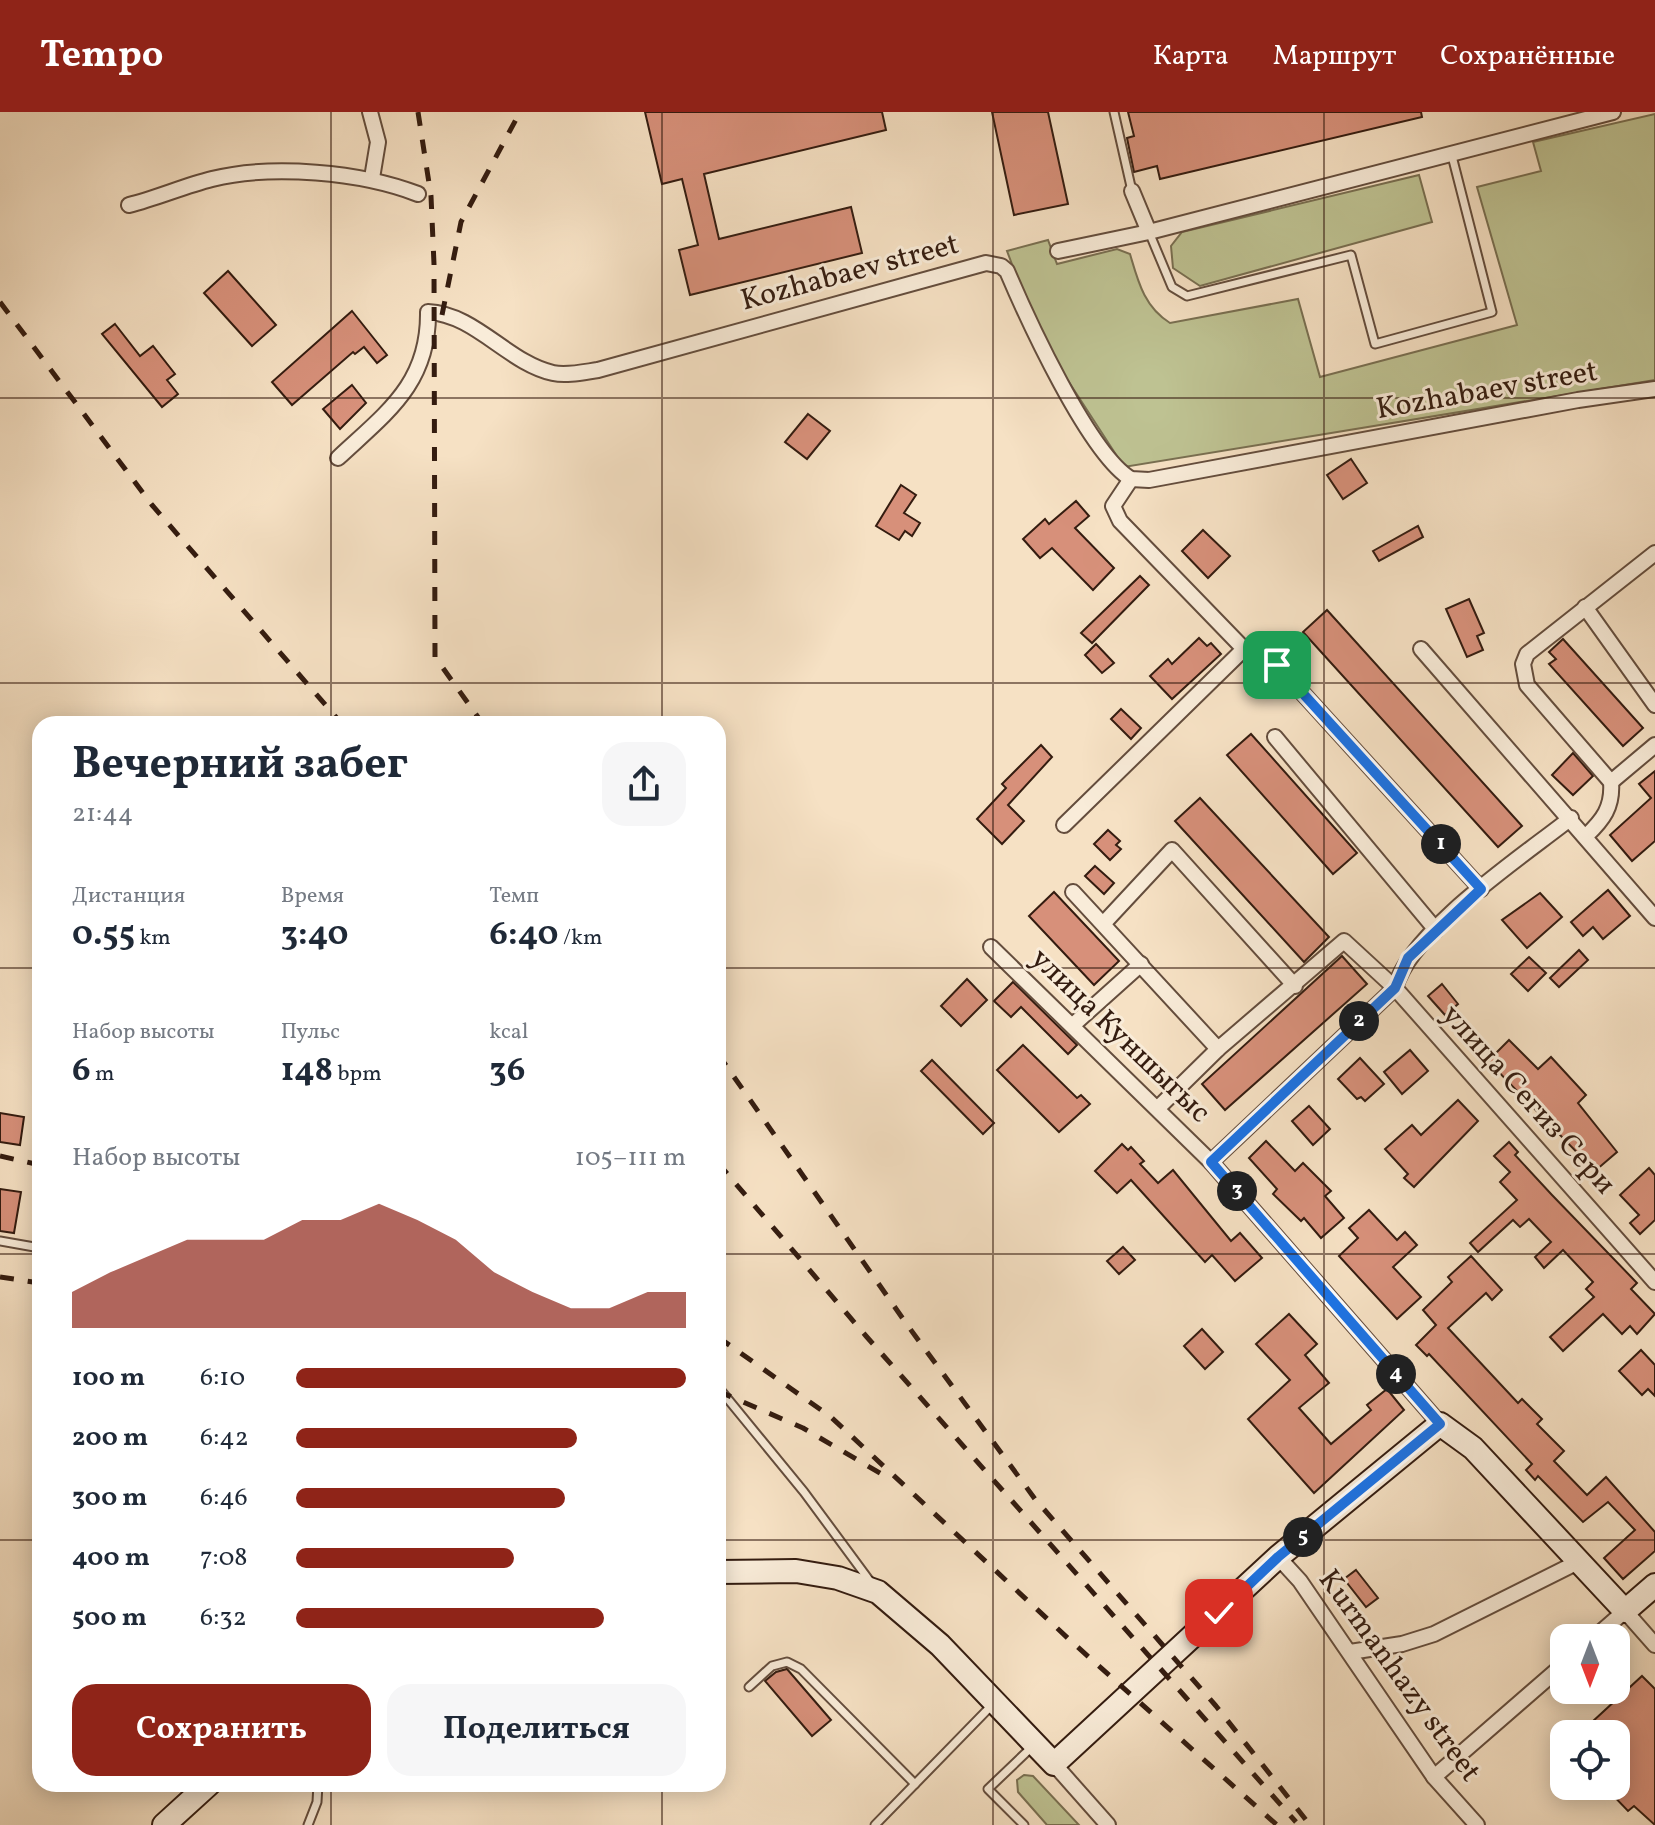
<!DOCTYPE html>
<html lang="ru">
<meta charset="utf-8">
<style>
body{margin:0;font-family:Vollkorn,serif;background:#f6f6f7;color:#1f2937;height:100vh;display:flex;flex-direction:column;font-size:30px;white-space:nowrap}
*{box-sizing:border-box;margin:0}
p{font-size:26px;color:#747a83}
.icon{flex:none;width:44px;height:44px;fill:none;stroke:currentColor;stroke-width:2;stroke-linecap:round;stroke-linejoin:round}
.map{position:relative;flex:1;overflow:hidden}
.side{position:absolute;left:32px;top:604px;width:694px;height:1076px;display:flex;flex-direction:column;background:#fff;border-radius:24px;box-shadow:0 4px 20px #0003}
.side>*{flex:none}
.needle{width:52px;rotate:180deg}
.buttons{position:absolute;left:1550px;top:1512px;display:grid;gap:16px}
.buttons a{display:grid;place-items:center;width:80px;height:80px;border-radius:16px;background:#fff;box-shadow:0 4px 20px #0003;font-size:40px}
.pin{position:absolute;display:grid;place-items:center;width:68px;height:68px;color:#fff;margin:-34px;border-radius:16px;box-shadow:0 4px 12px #0006}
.km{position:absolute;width:40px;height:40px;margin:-20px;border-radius:50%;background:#222;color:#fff;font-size:22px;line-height:40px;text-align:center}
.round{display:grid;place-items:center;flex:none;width:84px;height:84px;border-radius:24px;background:#f6f6f7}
.headline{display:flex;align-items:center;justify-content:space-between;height:136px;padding:0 40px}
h1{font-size:44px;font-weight:700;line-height:60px}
.metrics{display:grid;grid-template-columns:repeat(3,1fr);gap:12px;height:136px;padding:8px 40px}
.metrics div{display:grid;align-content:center}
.metrics b{font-size:34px;font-weight:700}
.metrics small{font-size:22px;font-weight:400}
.metrics p{font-size:22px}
.chart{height:224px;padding:16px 40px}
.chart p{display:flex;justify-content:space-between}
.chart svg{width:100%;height:144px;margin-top:8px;fill:#8f2418;opacity:.7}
.cta{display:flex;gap:16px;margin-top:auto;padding:16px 40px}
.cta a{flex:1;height:92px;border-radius:24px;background:#8f2418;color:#fff;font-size:32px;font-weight:700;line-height:92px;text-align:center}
.cta a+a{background:#f6f6f7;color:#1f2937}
ul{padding:0 40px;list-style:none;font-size:26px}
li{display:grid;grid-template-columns:128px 96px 1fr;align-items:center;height:60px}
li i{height:20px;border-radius:10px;background:#8f2418}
header{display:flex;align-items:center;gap:48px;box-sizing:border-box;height:112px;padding:0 40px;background:#8f2418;color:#fff}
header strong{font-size:38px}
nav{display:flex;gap:44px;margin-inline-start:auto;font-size:28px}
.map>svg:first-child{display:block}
.green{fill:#bec292;stroke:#796f51;stroke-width:2}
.building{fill:#d7907a;stroke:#341c10;stroke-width:2}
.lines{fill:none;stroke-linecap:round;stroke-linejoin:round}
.service-casing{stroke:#644d3d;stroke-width:11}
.minor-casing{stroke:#644d3d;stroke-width:18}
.secondary-casing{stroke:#341c10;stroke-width:26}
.service{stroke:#f9ecd9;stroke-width:7}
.minor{stroke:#f9ecd9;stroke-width:14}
.secondary{stroke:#f9ecd9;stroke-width:22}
.rail{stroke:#341c10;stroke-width:5;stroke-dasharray:14 14;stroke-linecap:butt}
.route-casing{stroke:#fff;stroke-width:16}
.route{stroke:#1a73e8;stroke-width:10}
.grid{fill:none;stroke:#341c10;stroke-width:2;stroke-opacity:0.55}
.labels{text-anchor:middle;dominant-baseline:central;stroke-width:6;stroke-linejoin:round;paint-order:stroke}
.street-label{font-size:30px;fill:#341c10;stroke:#f9ecd9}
</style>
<header>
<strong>Tempo</strong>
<nav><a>Карта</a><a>Маршрут</a><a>Сохранённые</a></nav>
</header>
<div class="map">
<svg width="1655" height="1713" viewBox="0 0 1655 1713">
<rect width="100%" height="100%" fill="#f6e1c4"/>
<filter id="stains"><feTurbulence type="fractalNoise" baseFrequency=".0025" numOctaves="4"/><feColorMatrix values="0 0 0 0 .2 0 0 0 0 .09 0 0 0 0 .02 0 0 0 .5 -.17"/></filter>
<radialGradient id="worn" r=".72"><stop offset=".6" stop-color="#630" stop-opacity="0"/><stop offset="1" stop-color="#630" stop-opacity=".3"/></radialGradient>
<g class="green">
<path d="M 1655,2 L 1655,268 L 1124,355 L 1039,224 L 1007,139 L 1048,128 L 1057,152 L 1117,137 L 1130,142 C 1138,169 1144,195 1170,211 L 1298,187 L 1320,265 L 1517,213 L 1477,75 L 1541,59 L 1533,30 Z"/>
<path d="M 1419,63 L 1432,110 L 1200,174 L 1173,156 L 1171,134 L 1182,120 Z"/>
<path d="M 1024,1663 L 1033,1664 L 1079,1713 L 1047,1713 L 1018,1680 L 1017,1668 Z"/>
</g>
<g class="building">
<path d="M 645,0 L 882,0 L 886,18 L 704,62 L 719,127 L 851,95 L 862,141 L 690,183 L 679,138 L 698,133 L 682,67 L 662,72 Z"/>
<path d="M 992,0 L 1048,0 L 1068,92 L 1014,103 Z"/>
<path d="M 1128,0 L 1421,0 L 1422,5 L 1160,67 L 1157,54 L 1134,60 L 1127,26 L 1134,24 Z"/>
<path d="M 228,159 L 276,213 L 252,234 L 204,181 Z"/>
<path d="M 352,199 L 387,243 L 377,251 L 364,235 L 355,242 L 353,240 L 292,293 L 272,270 Z"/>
<path d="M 115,212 L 140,244 L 153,234 L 175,262 L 167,268 L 178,282 L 162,295 L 102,222 Z"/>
<path d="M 352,273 L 366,291 L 340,317 L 323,297 Z"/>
<path d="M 808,302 L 830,319 L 807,347 L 785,330 Z"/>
<path d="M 1351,347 L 1367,371 L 1343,387 L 1327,363 Z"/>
<path d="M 901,373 L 916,383 L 904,401 L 920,411 L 912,424 L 905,419 L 899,428 L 876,414 Z"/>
<path d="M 1076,389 L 1089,404 L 1075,416 L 1114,456 L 1093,478 L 1052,436 L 1040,446 L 1023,427 L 1045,407 L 1049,412 Z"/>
<path d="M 1418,414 L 1423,425 L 1379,449 L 1373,439 Z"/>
<path d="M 1203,418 L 1230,444 L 1208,466 L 1182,439 Z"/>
<path d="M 1140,464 L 1149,473 L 1092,531 L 1081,521 Z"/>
<path d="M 1469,487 L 1484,521 L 1477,524 L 1483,538 L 1467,545 L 1446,497 Z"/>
<path d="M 1327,498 L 1522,714 L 1498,735 L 1303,520 Z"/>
<path d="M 1199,526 L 1207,534 L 1211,531 L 1221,542 L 1172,587 L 1150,564 L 1168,547 L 1172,552 Z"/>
<path d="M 1563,527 L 1643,616 L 1623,634 L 1549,552 L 1556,547 L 1549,540 Z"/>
<path d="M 1096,532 L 1114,551 L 1102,561 L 1085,543 Z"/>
<path d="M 1121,597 L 1141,616 L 1131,627 L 1111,607 Z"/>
<path d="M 1251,622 L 1357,741 L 1333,762 L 1227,643 Z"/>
<path d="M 1041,633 L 1052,645 L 1008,693 L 1024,709 L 1002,732 L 977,707 L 1006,676 L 1002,672 Z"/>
<path d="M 1573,641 L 1593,664 L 1573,683 L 1552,663 Z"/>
<path d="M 1655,659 L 1655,729 L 1632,749 L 1610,723 L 1651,686 L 1639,672 Z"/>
<path d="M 1200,686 L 1329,825 L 1304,850 L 1175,709 Z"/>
<path d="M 1108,718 L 1120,729 L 1116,733 L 1121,737 L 1110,748 L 1094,732 Z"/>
<path d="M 1095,754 L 1114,771 L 1104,782 L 1085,764 Z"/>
<path d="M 1608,778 L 1630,804 L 1603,827 L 1593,815 L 1583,824 L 1571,810 Z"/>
<path d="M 1054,780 L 1119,849 L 1094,873 L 1029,804 Z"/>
<path d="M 1540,781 L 1562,805 L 1527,836 L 1502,808 Z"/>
<path d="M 1579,838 L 1588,848 L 1559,875 L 1550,866 Z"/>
<path d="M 1342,844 L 1367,872 L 1225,998 L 1202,972 Z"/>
<path d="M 1529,845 L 1546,861 L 1528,879 L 1511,862 Z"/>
<path d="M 967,867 L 987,888 L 961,914 L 941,894 Z"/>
<path d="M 1013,870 L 1077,933 L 1068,942 L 1021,895 L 1011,905 L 994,889 Z"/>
<path d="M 1442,872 L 1458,892 L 1445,903 L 1428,884 Z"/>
<path d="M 1509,928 L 1538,957 L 1551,945 L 1586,983 L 1578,991 L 1617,1040 L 1595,1059 L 1488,949 Z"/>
<path d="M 1023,933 L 1077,986 L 1081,983 L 1090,992 L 1059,1020 L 997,958 Z"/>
<path d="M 1410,938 L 1428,959 L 1402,982 L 1384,960 Z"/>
<path d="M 1360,946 L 1384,972 L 1365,989 L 1361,985 L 1357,987 L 1338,967 Z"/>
<path d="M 932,948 L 994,1011 L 983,1022 L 921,959 Z"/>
<path d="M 1458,988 L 1478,1009 L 1414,1075 L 1404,1066 L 1408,1062 L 1385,1037 L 1412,1013 L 1421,1023 Z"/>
<path d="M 1309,994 L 1330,1017 L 1313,1033 L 1292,1009 Z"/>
<path d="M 0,1001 L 24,1005 L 20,1033 L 0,1030 Z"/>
<path d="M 1266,1029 L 1295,1059 L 1303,1051 L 1331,1079 L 1325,1084 L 1344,1106 L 1321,1126 L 1304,1106 L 1301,1109 L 1273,1082 L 1277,1077 L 1249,1046 Z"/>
<path d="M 1509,1030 L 1518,1040 L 1515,1043 L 1552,1083 L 1637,1171 L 1631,1177 L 1655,1202 L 1637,1222 L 1630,1214 L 1622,1222 L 1603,1202 L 1563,1239 L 1550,1225 L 1594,1185 L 1586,1177 L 1593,1170 L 1563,1138 L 1544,1156 L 1535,1145 L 1551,1130 L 1529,1107 L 1520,1115 L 1513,1108 L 1478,1140 L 1470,1131 L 1517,1088 L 1500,1070 L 1510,1060 L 1494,1044 Z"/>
<path d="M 1122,1032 L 1128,1038 L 1131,1035 L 1144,1049 L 1140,1052 L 1158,1071 L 1173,1058 L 1231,1129 L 1240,1121 L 1262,1146 L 1235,1169 L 1212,1143 L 1205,1150 L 1131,1068 L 1117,1081 L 1095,1059 Z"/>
<path d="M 1649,1056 L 1655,1063 L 1655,1108 L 1640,1122 L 1630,1111 L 1639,1103 L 1620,1083 Z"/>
<path d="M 0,1077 L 21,1080 L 14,1121 L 0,1119 Z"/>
<path d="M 1369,1098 L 1397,1128 L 1405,1120 L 1417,1133 L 1393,1155 L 1421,1185 L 1397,1207 L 1339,1144 L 1358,1126 L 1349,1116 Z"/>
<path d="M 1123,1135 L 1135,1148 L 1119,1162 L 1107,1149 Z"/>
<path d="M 1471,1144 L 1502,1178 L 1492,1188 L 1486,1181 L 1448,1216 L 1518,1291 L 1522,1287 L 1542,1307 L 1537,1312 L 1564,1339 L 1554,1349 L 1587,1383 L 1606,1365 L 1655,1420 L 1655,1439 L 1623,1467 L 1604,1446 L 1635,1418 L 1608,1390 L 1583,1410 L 1538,1364 L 1535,1368 L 1526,1358 L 1532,1352 L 1429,1242 L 1427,1244 L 1416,1233 L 1436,1213 L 1423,1198 L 1452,1170 L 1448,1165 Z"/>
<path d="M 1289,1202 L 1317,1232 L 1305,1243 L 1329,1271 L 1299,1296 L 1331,1332 L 1371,1298 L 1367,1293 L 1387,1277 L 1404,1298 L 1314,1381 L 1248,1307 L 1290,1268 L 1256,1232 Z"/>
<path d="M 1202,1217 L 1223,1240 L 1205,1257 L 1184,1234 Z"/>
<path d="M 1641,1238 L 1655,1253 L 1655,1284 L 1648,1277 L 1642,1283 L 1619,1259 Z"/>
<path d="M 1356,1458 L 1378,1486 L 1366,1495 L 1344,1467 Z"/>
<path d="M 787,1557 L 831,1608 L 812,1624 L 765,1569 L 776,1560 Z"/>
<path d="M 1642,1564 L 1655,1577 L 1655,1713 L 1634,1694 L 1628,1699 L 1604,1674 L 1616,1674 L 1616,1622 L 1579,1622 Z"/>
</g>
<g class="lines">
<defs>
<g id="service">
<path d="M 1114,0 L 1132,79"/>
<path d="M 1149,120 L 1172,175 L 1187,184 L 1351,143 L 1375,232 L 1492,200 L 1452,44"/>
<path d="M 0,1129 L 40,1136"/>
<path d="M 718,1275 L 804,1380 L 872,1472"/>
<path d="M 749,1575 L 772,1554 L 787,1550 L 801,1557 L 915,1672"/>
<path d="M 308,1713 L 317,1690 L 318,1672"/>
<path d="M 875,1713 L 993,1592"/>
<path d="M 1024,1713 L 988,1677 L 1034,1633"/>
</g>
<g id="minor">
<path d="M 370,0 L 378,30 L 372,66"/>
<path d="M 1132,79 L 1149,120"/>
<path d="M 129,93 C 157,86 184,74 212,67 C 272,52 361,60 418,82"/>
<path d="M 1058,139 L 1149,120 L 1613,0"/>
<path d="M 338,346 C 386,301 429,272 428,200 C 475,202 508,251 553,261 C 567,264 584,260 598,258 L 986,151 L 1001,154 L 1007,159 C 1027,206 1089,342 1131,367 L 1149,368 L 1578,288 L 1655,277"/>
<path d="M 1585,495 L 1655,593"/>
<path d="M 1421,537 L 1655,806"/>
<path d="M 1277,553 L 1481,777"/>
<path d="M 1275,625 L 1436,818"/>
<path d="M 1611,670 L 1655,633"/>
<path d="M 1064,713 L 1244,537 L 1120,409 L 1113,394 L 1131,367"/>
<path d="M 1586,724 C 1603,708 1613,695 1611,670 L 1527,573 L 1523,552 L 1527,542 L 1655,441"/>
<path d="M 1073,780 L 1218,937"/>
<path d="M 1104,811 L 1172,738 L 1295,874"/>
<path d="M 991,835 L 1211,1050 L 1440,1312"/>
<path d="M 1073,913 L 1141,852"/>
<path d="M 1158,996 L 1218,937 L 1344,829 L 1395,876 L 1655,1170"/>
<path d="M 1211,1050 L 1395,876 C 1410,819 1523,744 1571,706"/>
<path d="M 1278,1445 L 1300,1469 L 1434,1665 L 1477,1713"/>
<path d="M 1594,1526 L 1625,1499 L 1655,1533"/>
<path d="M 1350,1540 L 1402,1532 L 1434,1522 L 1578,1450"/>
<path d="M 1054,1652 L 1108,1713"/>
<path d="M 1434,1665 L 1564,1552"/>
</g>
<g id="secondary">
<path d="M 718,1460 L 796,1459 L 838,1466 L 878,1480 L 940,1533 L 1054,1652 L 1278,1445 L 1440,1312 L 1473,1336 L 1625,1499 L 1655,1473"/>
<path d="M 164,1713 L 209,1672"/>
</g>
</defs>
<use href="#service" class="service-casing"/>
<use href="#minor" class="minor-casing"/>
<use href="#secondary" class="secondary-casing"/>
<use href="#service" class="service"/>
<use href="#minor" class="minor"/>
<use href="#secondary" class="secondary"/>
<g class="rail">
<path d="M 418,0 L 431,84 L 434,152 L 435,545 L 483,612"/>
<path d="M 0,190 L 152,393 L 342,612"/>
<path d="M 442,203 L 461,110 L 520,0"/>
<path d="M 718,942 L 908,1214 L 1035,1387 L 1216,1594 L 1310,1713"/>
<path d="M 0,1044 L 40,1053"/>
<path d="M 718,1051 L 866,1224 L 1296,1710"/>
<path d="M 0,1165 L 40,1171"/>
<path d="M 718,1225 L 831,1305 L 1072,1530 L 1277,1713"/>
<path d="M 718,1279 L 803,1316 L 885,1364"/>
</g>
</g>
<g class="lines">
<defs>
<path id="route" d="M 1219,1501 L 1278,1445 L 1440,1312 L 1211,1050 L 1395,876 L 1408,846 L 1481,777 L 1277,553"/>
</defs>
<use href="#route" class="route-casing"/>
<use href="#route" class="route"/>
</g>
<path class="grid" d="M 331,0 L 331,612M 662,0 L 662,612M 993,0 L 993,1713M 1324,0 L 1324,1713M 0,286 L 1655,286M 0,571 L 1655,571M 0,856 L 40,856M 718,856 L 1655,856M 0,1142 L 40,1142M 718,1142 L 1655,1142M 0,1428 L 40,1428M 718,1428 L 1655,1428M 331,1672 L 331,1713M 662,1672 L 662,1713"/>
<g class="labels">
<g class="street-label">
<text transform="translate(850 161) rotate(-15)">Kozhabaev street</text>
<text transform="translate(1487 279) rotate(-10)">Kozhabaev street</text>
<text transform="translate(1120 924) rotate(44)">улица Куншыгыс</text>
<text transform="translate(1528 988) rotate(48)">улица Сегиз Сери</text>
<text transform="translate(1399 1564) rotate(54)">Kurmanhazy street</text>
</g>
</g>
<rect width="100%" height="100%" filter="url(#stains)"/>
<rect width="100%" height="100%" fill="url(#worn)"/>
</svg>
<div class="buttons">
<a><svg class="needle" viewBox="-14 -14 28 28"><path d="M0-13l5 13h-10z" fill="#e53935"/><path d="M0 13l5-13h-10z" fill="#747a83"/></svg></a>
<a><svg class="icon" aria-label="locate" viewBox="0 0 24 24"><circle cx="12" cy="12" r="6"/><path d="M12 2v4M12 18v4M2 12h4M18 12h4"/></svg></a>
</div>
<div class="pin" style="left:1277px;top:553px;background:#1e9e55"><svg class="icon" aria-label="arrive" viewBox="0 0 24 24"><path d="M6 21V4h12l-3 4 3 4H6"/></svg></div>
<div class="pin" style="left:1219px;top:1501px;background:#d93025"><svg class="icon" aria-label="check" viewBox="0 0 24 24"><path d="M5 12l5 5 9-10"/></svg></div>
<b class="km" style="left:1441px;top:732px">1</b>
<b class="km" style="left:1359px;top:909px">2</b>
<b class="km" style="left:1237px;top:1079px">3</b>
<b class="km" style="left:1396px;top:1262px">4</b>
<b class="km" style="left:1303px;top:1425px">5</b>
<section class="side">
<div class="headline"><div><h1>Вечерний забег</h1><p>21:44</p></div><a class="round"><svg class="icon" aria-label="share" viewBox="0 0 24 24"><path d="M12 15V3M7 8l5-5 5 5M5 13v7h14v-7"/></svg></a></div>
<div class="metrics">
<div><p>Дистанция</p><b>0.55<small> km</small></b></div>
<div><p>Время</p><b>3:40</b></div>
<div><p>Темп</p><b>6:40<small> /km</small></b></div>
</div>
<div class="metrics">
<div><p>Набор высоты</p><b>6<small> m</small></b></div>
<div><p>Пульс</p><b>148<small> bpm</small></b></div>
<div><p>kcal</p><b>36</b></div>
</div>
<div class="chart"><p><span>Набор высоты</span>105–111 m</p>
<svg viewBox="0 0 160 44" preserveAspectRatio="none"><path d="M0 44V33L10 27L20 22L30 17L40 17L50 17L60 11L70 11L80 6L90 11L100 17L110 27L120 33L130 38L140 38L150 33L160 33V44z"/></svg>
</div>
<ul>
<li><b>100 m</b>6:10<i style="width:100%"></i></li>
<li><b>200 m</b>6:42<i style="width:72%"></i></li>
<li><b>300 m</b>6:46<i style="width:69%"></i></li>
<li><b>400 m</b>7:08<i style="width:56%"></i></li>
<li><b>500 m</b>6:32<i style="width:79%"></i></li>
</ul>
<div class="cta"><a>Сохранить</a><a>Поделиться</a></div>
</section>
</div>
